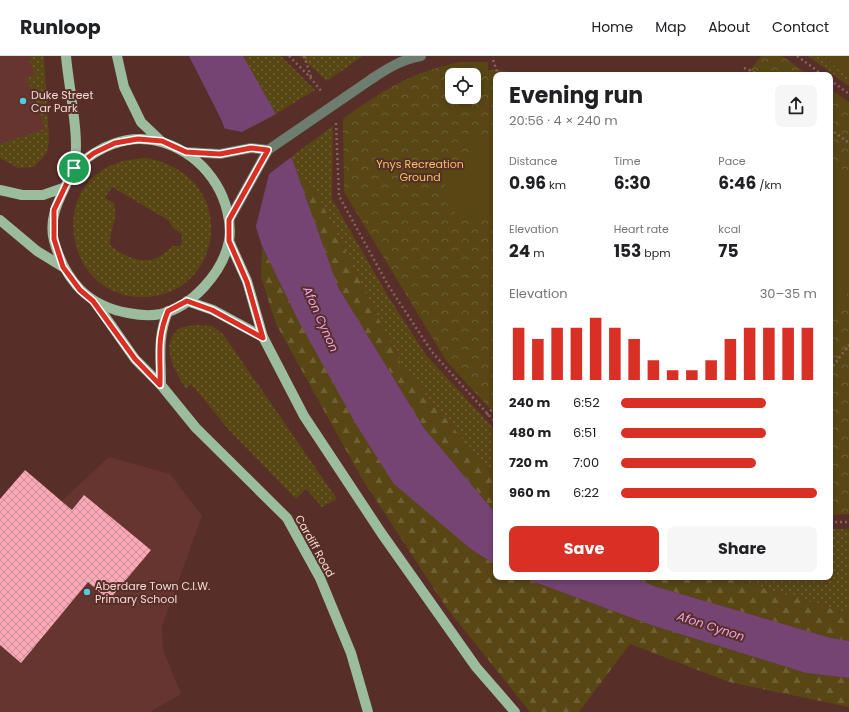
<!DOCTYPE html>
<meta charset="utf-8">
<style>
body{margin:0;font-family:Poppins,sans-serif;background:#f6f6f6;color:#202124;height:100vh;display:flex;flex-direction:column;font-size:15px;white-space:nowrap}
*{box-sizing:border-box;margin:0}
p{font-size:13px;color:#757577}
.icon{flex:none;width:22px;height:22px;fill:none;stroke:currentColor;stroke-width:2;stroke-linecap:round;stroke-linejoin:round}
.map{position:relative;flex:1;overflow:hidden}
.sheet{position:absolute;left:493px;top:16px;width:340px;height:508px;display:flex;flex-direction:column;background:#fff;border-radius:8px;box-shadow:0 2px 6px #0003}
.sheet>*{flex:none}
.buttons{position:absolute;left:445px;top:12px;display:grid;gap:8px}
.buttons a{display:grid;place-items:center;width:36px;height:36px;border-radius:8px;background:#fff;box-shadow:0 2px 6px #0003;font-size:20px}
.pin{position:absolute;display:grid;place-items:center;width:34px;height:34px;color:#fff;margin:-17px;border:2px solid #fff;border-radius:50%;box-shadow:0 1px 4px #0007}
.round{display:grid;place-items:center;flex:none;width:42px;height:42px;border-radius:8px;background:#f6f6f6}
.headline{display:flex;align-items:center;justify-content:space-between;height:68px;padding:0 16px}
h1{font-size:22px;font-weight:700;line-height:30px}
.stats{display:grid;grid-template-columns:repeat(3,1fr);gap:6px;height:68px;padding:4px 16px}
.stats div{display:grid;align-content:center}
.stats b{font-size:17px;font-weight:700}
.stats small{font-size:11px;font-weight:400}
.stats p{font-size:11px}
.chart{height:112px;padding:8px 16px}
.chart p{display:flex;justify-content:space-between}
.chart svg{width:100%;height:72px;margin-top:4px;stroke:#d93025;stroke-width:6}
.primary-button{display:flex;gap:8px;margin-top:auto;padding:8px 16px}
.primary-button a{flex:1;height:46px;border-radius:8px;background:#d93025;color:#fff;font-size:16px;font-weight:700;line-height:46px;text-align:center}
.primary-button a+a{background:#f6f6f6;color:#202124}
ul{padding:0 16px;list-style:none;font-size:13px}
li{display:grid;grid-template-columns:64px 48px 1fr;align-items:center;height:30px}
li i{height:10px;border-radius:5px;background:#d93025}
header{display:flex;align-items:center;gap:24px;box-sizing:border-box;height:56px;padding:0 20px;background:#fff;border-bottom:1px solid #e0e0e0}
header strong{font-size:19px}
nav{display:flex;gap:22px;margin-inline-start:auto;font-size:14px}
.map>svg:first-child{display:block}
.built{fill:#66352f}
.grass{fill:url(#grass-dots);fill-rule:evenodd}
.forest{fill:url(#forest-firs)}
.park{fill:url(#park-crowns);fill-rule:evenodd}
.pitch{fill:#584615}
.water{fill:#754473}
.pier{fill:#582e29}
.building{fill:url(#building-cross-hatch)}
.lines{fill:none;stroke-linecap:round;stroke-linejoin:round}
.path{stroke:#88635e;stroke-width:2.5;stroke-dasharray:2 3;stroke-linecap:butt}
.minor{stroke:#6d7d6f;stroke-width:10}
.major{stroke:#9cbc9f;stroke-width:10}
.minor-bridge{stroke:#6d7d6f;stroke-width:10}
.route-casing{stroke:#fff;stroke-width:8}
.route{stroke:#d93025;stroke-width:5}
.poi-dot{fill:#53cbdb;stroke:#582e29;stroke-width:1.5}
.labels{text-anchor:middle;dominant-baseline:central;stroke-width:4;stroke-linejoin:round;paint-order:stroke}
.poi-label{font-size:11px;fill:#f4d9d5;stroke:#582e29;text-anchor:start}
.park-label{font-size:11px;fill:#ecc563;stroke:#582e29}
.street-label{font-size:11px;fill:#f4d9d5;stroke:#582e29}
.water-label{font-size:12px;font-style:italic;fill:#eca3e9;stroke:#582e29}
</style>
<header>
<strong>Runloop</strong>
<nav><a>Home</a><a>Map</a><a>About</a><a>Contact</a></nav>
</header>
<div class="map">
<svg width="849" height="656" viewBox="0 0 849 656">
<defs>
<pattern id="grass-dots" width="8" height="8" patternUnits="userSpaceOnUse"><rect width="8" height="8" fill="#584615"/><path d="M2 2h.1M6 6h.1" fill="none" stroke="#716036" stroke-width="1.8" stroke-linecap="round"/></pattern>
<pattern id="forest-firs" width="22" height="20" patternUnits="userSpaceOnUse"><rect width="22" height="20" fill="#584615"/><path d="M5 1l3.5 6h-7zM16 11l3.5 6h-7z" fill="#716036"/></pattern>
<pattern id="park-crowns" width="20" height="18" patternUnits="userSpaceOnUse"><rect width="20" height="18" fill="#584615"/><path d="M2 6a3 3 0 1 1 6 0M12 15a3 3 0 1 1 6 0" fill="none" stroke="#716036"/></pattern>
<pattern id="building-cross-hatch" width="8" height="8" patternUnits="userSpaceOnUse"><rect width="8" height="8" fill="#f8a8b6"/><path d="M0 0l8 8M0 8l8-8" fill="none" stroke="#cc8e98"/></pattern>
</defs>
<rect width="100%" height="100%" fill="#582e29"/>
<g class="built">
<path d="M 0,0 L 39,0 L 49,76 L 18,112 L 0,102 Z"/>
<path d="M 109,401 L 170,418 L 202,460 L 162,570 L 163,594 L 181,638 L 150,656 L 0,656 L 0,502 Z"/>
</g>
<g class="grass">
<path d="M 33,0 L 44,0 L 49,85 L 47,97 L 34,111 L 18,112 L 0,102 L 0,88 L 45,73 L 27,21 L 35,19 L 29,3 Z"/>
<path d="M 243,0 L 281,0 L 315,34 L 276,58 Z"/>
<path d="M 299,0 L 363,0 L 327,25 Z"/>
<path d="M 808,0 L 824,0 L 833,9 L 849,19 L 849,30 Z"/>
<path d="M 333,70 L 332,143 L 386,237 L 426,299 L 496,375 L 496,420 L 486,412 L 401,308 L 320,144 L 296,114 L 291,101 Z"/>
<path d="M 147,102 C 246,122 221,247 137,241 C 65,236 48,131 117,107 C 127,103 137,103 147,102 ZM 112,131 L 168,164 L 174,173 L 182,178 L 181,190 L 172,190 C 153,213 130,205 110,189 C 109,172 119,165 114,147 L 105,142 Z"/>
<path d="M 195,269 L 212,270 L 223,278 L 337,443 L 322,451 L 306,433 L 296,443 L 229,374 L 191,328 L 186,333 C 176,316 158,289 179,273 C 183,270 190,270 195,269 Z"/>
<path d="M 830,473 L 849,473 L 849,558 L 726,521 L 830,521 Z"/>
</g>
<g class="forest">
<path d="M 296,114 L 320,144 L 401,308 L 486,412 L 496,420 L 496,456 L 491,452 L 424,372 L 338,231 Z"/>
<path d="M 262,190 L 299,266 L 471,494 L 496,509 L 496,521 L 521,521 L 651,569 L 806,617 L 849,622 L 849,651 L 729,626 L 630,588 L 579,656 L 530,656 L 446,551 L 361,421 L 276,268 L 261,221 Z"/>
<path d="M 631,521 L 726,521 L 849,558 L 849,585 L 831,582 L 657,531 Z"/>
</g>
<g class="park">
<path d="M 761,0 L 782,0 L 809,19 L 746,19 Z"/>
<path d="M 460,6 L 488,6 L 488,14 L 502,14 L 523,19 L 496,19 L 496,359 L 447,306 L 344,136 L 343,63 C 384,33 410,17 460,6 ZM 452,19 L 474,19 L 474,41 L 452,41 Z"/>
<path d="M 830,33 L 849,46 L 849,458 L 830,459 Z"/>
</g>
<g class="pitch">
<path d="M 824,0 L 849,0 L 849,19 L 833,9 Z"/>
<path d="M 470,76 L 487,85 L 496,78 L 496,163 L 463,164 L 443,144 C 442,121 458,114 474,99 L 473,95 L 463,91 Z"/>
<path d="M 830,104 L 849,118 L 849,235 L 830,260 Z"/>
</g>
<g class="water">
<path d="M 189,0 L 243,0 L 276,58 L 338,231 L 424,372 L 491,452 L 496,456 L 496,509 L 472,494 L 394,428 L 357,370 L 299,266 L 262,190 L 222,65 Z"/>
<path d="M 521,521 L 631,521 L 657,531 L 831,582 L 849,585 L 849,622 L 806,617 L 651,569 Z"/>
</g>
<path class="pier" d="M 278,57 L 293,100 L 269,118 L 255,174 L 222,72 L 242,76 Z"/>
<path class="building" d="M 25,414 L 72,454 L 84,439 L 151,494 L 109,544 L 88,526 L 21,607 L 0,589 L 0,443 Z"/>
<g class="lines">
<g class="path">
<path d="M 289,0 L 309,20 L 322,36"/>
<path d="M 304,0 L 311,21"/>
<path d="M 797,0 L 823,19"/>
<path d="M 493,4 L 498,19"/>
<path d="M 744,12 L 752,15 L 758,19"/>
<path d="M 830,24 L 849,38"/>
<path d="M 336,67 L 339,140 L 388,229 L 432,296 L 496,367"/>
<path d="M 830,73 L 849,87"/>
<path d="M 830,314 L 849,289"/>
<path d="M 487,359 L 496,348"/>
<path d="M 830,466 L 849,466"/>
</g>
<g class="minor">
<path d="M 373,22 C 388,12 403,3 421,0"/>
<path d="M 186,96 L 220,98 L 251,92 L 268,94 L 229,164"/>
</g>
<g class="major">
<path d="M 66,0 C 68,28 82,89 73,113 C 64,137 47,157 54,185 C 65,224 87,250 128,257 C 138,259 151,260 161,258 C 192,251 223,216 229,185 C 232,167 226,144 216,128 C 195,94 153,73 113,88 C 98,93 86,102 74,112"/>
<path d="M 117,0 L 124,31 L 141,66 L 161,85"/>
<path d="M 0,134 L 22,139 L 43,139 L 63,132"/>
<path d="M 0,164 L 37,195 L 63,211"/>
<path d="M 229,185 L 247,225 L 263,281 L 304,360 L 382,478 L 476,611 L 515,656"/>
<path d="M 187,245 L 213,254 L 263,281"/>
<path d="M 95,246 L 135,303 L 161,329 L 196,372 L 287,462 L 320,522 L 351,597 L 368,656"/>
<path d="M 161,329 C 161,300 157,283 168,255"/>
</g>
<path class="minor-bridge" d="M 268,94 L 373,22"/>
</g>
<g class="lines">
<defs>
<path id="route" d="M 138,83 L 162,85 L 186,96 L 220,98 L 251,92 L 268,94 L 229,164 L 229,185 L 247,226 L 263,282 L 212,254 L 187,245 L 168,255 C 156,284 161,299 160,329 L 135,303 L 93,245 L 80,234 L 63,211 L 54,183 L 54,154 L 74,112 L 94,97 L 115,87 Z"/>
</defs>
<use href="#route" class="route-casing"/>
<use href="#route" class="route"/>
</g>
<g class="poi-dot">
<circle cx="23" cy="45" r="4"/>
<circle cx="87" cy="536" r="4"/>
</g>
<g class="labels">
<g class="poi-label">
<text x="31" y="39">Duke Street<tspan x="31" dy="13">Car Park</tspan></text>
<text x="95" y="530">Aberdare Town C.I.W.<tspan x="95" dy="13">Primary School</tspan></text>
</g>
<g class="park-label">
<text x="420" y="108">Ynys Recreation<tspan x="420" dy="13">Ground</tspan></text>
</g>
<g class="street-label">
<text transform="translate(315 490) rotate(61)">Cardiff Road</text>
</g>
<g class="water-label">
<text transform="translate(321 263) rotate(66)">Afon Cynon</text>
<text transform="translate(711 570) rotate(18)">Afon Cynon</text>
</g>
</g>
</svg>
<div class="buttons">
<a><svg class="icon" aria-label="locate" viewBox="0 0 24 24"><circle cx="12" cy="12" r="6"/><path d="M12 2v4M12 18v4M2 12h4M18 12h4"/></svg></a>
</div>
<div class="pin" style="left:74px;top:112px;background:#1e9e55"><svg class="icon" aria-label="arrive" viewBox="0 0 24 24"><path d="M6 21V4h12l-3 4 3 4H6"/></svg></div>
<section class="sheet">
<div class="headline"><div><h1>Evening run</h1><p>20:56 · 4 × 240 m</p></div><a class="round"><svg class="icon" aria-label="share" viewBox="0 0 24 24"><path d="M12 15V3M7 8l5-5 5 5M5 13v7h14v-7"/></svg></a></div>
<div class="stats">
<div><p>Distance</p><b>0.96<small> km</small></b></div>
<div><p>Time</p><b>6:30</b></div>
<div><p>Pace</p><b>6:46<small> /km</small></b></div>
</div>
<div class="stats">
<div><p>Elevation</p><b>24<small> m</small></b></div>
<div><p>Heart rate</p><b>153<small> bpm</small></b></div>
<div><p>kcal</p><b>75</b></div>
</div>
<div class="chart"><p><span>Elevation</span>30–35 m</p>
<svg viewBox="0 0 160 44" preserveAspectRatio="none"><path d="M5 44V12M15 44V19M25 44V12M35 44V12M45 44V6M55 44V12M65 44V19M75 44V32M85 44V38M95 44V38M105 44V32M115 44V19M125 44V12M135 44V12M145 44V12M155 44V12"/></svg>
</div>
<ul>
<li><b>240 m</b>6:52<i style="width:74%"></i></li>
<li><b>480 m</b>6:51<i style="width:74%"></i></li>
<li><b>720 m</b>7:00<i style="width:69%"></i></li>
<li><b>960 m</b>6:22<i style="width:100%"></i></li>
</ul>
<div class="primary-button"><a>Save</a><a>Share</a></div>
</section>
</div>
